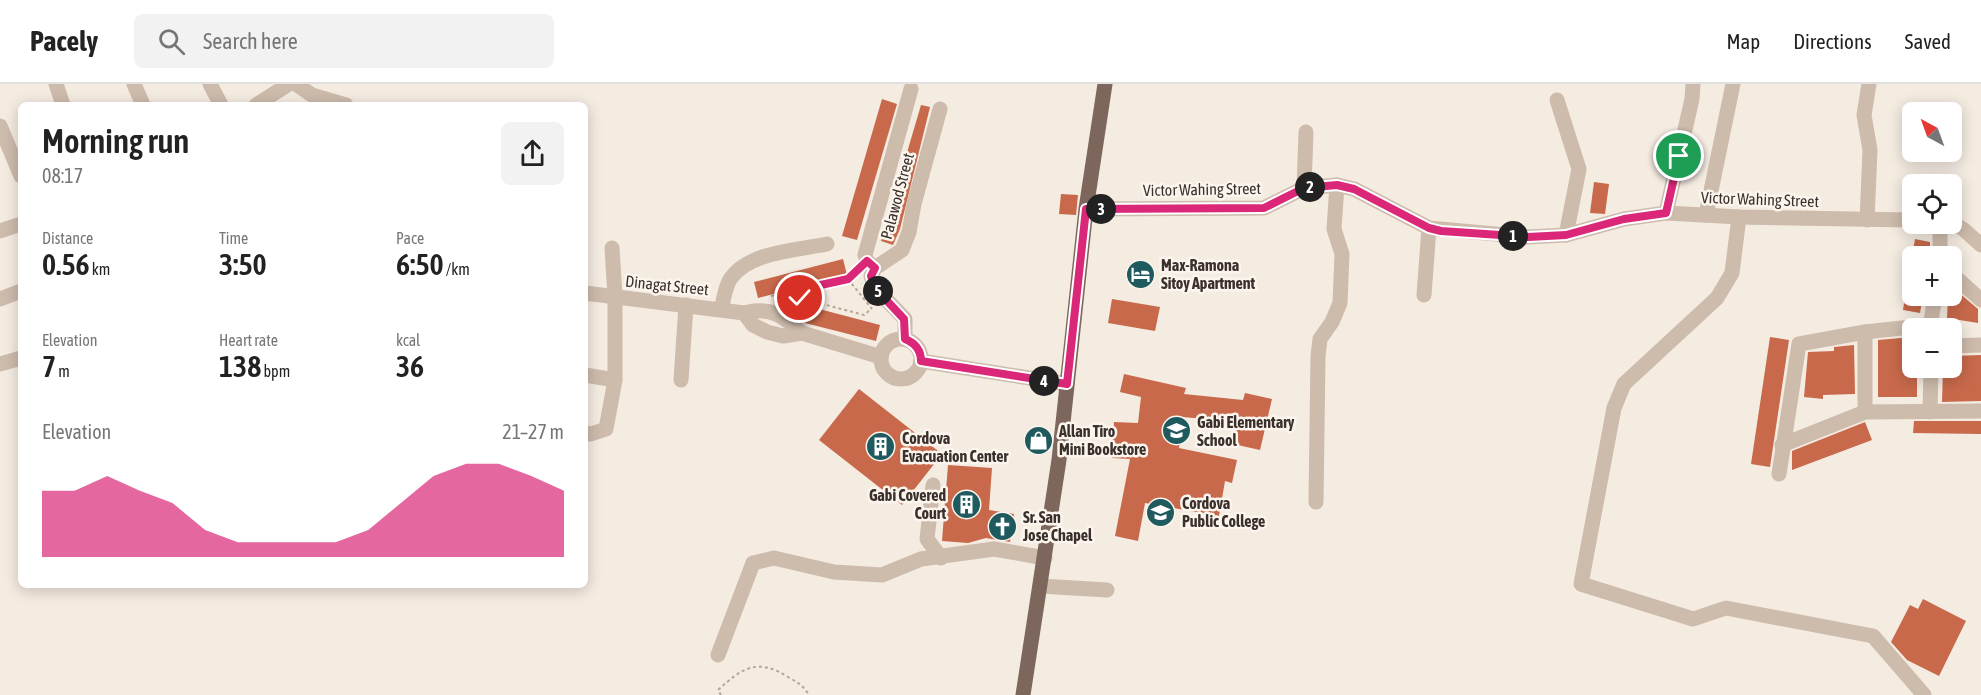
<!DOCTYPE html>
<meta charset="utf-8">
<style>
body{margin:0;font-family:"Asap Condensed",sans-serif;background:#f2f2f2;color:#222;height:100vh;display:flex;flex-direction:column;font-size:22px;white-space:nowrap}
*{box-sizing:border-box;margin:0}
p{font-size:20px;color:#767676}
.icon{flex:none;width:33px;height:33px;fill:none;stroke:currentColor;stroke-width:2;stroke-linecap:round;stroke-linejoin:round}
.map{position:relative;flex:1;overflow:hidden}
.side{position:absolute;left:18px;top:18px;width:570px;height:486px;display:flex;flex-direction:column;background:#fff;border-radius:9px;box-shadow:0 3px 15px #0003}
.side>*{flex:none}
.needle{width:39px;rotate:319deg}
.fabs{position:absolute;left:1902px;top:18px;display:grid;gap:12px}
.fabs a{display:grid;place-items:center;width:60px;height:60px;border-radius:9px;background:#fff;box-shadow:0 3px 15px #0003;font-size:30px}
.pin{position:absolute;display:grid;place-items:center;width:51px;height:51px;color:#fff;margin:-26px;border:3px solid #fff;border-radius:50%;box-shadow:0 2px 6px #0007}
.km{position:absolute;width:30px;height:30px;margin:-15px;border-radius:50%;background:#222;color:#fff;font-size:16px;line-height:30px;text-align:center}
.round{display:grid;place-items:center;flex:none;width:63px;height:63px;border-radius:9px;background:#f2f2f2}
.head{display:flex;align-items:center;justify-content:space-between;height:102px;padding:0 24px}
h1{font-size:33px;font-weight:600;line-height:45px}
.figures{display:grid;grid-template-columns:repeat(3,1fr);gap:9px;height:102px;padding:6px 24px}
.figures div{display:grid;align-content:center}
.figures b{font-size:30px;font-weight:600}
.figures small{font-size:16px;font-weight:400}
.figures p{font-size:16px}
.chart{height:168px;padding:12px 24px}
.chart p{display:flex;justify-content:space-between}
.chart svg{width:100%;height:108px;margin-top:6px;fill:#db2777;opacity:.7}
header{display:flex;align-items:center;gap:36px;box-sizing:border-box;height:84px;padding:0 30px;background:#fff;border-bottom:2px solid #e0e0e0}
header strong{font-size:28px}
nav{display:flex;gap:33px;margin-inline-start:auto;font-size:21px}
.search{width:420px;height:54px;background:#f2f2f2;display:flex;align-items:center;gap:15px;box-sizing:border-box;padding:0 21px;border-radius:9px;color:#767676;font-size:22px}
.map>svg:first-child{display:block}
.building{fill:#c8694b}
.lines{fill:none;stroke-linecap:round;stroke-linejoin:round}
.path{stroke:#b9a596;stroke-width:2;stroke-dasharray:3 3;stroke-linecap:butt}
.minor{stroke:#cdbbac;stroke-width:15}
.major{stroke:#7d675c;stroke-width:15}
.route-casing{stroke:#fff;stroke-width:12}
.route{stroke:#db2777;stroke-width:8}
.labels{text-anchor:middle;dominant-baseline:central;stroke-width:5;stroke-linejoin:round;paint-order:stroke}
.street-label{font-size:16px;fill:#3b302b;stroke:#fbf5ee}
.poi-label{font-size:16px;font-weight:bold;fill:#3b302b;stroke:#fbf5ee;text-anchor:start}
</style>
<header>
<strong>Pacely</strong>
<div class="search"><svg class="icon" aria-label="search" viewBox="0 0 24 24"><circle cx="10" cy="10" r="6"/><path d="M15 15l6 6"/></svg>Search here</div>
<nav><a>Map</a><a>Directions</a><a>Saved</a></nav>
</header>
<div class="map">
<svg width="1981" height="611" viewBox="0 0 1981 611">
<rect width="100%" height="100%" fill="#f4ebe1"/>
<g class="building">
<path d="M 882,15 L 897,20 L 857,156 L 842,152 Z"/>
<path d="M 921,21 L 930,23 L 900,145 L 893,161 L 881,157 Z"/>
<path d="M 1594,98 L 1609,100 L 1605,130 L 1590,129 Z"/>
<path d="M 1061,110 L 1078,111 L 1076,131 L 1059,130 Z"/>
<path d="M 1915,155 L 1930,158 L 1930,172 L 1912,172 Z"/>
<path d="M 843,175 L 847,191 L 758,214 L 754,198 Z"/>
<path d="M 1952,203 L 1978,225 L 1978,239 L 1947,234 L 1948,212 L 1952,212 Z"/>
<path d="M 1905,212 L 1923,212 L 1920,229 L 1903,226 Z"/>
<path d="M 1112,215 L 1160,223 L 1155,247 L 1108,239 Z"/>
<path d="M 804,221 L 880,241 L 876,257 L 805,239 L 800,234 Z"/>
<path d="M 1770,253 L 1789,256 L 1770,383 L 1751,380 Z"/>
<path d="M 1912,253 L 1912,284 L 1917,284 L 1917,313 L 1878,313 L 1878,256 Z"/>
<path d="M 1854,261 L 1855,310 L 1823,311 L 1823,315 L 1804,313 L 1808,268 L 1834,267 L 1834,263 Z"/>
<path d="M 1981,271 L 1981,317 L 1942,318 L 1943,284 L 1952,284 L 1952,272 Z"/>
<path d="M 1124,290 L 1186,304 L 1184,310 L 1243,316 L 1245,309 L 1272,315 L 1260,366 L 1233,360 L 1238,338 L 1183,333 L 1179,364 L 1237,376 L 1232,399 L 1225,397 L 1219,432 L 1145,419 L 1138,457 L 1115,452 L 1130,375 L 1112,374 L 1114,338 L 1138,339 L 1141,313 L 1120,308 Z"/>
<path d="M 859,305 L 942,370 L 902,421 L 819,356 Z"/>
<path d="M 1914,337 L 1981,337 L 1981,350 L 1913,349 Z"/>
<path d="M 1865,338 L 1872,356 L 1792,386 L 1792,367 Z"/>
<path d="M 948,381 L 992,384 L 989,426 L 1014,430 L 1010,458 L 986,454 L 968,459 L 942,457 Z"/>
<path d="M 1923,515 L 1966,537 L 1939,592 L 1907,576 L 1891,558 L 1910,521 L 1918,525 Z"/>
</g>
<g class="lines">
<g class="path">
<path d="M 848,195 L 872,225"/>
<path d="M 798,206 L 800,214 L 864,231 L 871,225"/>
<path d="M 771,212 L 848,195 L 856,187"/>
<path d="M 721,611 L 718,606 C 743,583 758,574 788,593 C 797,598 804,602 809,611"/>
</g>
<g class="minor">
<path d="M 56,0 L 63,21"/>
<path d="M 134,0 L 143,21"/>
<path d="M 210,0 L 221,21"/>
<path d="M 296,0 L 312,11 L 346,21"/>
<path d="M 1557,16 L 1579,85 L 1566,151"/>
<path d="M 256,21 L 289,0"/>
<path d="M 0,42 L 21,92"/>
<path d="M 1304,104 L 1306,48"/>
<path d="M 1086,125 L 1264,124 L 1304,104 L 1337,101 L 1354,105 L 1429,144 L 1528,153 L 1566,151 L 1624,135 L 1666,129 L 1739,133 L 1912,136"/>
<path d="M 1666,129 L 1692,15 L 1693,0"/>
<path d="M 1706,131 L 1733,0"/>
<path d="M 1739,133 L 1732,189 L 1717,214 L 1624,300 L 1614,324 L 1581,500 L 1693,535 L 1726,524 L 1873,552 L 1924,611"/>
<path d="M 1867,136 L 1870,66 L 1864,31 L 1869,0"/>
<path d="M 1952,139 L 1963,145 L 1981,161"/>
<path d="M 1940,140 L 1940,172"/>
<path d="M 0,147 L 21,140"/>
<path d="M 875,184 L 867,177 L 865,171 L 911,5"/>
<path d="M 1952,190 L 1981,216"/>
<path d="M 585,209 L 744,229 C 771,222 783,232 802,249"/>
<path d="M 1424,211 L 1429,144"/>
<path d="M 0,215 L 21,207"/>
<path d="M 721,225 C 724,215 725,202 731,194 C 749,168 798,166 827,160"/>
<path d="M 744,229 L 753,241 L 767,248 L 783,252 L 802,249 L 881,273"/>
<path d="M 1930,244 L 1935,212"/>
<path d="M 905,255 L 905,235 L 875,204 L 871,192 L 875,184 L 902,166 L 909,148 L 914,120 L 940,25"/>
<circle cx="901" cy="275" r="20"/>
<path d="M 1952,262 L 1981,261"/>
<path d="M 921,277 L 1067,300"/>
<path d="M 0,280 L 21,274"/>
<path d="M 585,291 L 615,296"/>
<path d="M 681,296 L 686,221"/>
<path d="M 1865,328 L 1865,248"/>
<path d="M 1930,328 L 1931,284"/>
<path d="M 585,349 L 591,350 L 606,345 L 615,296 L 615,213 L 612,164"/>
<path d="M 1782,361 L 1865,328 L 1981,327"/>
<path d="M 1779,390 L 1799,260 L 1865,248 L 1929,241"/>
<path d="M 933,401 L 927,455 L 941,474"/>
<path d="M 1316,418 L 1318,272 L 1320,255 L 1332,238 L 1340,219 L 1342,170 L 1334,145 L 1337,101"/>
<path d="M 1040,502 L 1107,506"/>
<path d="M 718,571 L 753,479 L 774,474 L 834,488 L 882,491 L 921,475 L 994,465 L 1045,474"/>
</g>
<path class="major" d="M 1023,611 L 1059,376 L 1086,125 L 1105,0"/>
</g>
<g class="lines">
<defs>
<path id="route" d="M 800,214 L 798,206 L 848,195 L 867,177 L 875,184 L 871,192 L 875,204 L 904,235 L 905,255 C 915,259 921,266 921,277 L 1067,300 L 1086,125 L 1264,124 L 1304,104 L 1337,101 L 1354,105 L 1429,144 L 1441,147 L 1528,153 L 1566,151 L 1624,135 L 1666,129 L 1679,72"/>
</defs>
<use href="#route" class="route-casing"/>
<use href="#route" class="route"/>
</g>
<defs>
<symbol id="hotel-disc" viewBox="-11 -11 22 22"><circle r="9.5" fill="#1f5a5e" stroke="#fbf5ee"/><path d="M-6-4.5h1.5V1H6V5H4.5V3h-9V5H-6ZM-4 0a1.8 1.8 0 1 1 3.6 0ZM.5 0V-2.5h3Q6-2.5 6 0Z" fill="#fff"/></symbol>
<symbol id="school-disc" viewBox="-11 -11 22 22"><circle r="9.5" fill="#1f5a5e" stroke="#fbf5ee"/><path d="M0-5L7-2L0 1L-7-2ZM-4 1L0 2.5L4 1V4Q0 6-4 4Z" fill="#fff"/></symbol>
<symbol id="shop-disc" viewBox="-11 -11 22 22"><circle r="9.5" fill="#1f5a5e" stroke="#fbf5ee"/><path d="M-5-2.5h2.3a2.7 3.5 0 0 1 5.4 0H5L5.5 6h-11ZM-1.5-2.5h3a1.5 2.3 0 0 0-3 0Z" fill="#fff"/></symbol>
<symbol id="building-disc" viewBox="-11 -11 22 22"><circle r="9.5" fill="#1f5a5e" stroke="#fbf5ee"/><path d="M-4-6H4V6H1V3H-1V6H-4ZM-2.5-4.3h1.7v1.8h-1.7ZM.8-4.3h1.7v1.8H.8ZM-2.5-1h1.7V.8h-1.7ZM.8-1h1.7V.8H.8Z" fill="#fff"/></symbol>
<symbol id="university-disc" viewBox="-11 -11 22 22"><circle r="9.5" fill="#1f5a5e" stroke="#fbf5ee"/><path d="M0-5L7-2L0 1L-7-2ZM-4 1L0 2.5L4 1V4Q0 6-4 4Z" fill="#fff"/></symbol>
<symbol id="church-disc" viewBox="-11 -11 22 22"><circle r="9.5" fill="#1f5a5e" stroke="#fbf5ee"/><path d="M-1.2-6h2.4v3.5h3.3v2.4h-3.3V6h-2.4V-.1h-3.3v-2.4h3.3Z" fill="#fff"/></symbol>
</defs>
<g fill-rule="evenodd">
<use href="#hotel-disc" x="1124" y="174" width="33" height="33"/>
<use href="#school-disc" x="1160" y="330" width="33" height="33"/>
<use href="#shop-disc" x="1022" y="340" width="33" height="33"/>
<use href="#building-disc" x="864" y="346" width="33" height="33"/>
<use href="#building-disc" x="950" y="404" width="33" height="33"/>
<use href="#university-disc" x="1144" y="412" width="33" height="33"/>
<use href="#church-disc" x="986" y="426" width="33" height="33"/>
</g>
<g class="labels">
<g class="street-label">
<text transform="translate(1202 105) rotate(-1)">Victor Wahing Street</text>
<text transform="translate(897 112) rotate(-75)">Palawod Street</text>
<text transform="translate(1760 115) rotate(2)">Victor Wahing Street</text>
<text transform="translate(667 201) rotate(6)">Dinagat Street</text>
</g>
<g class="poi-label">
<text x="1161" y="181">Max-Ramona<tspan x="1161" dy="18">Sitoy Apartment</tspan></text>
<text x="1197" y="338">Gabi Elementary<tspan x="1197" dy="18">School</tspan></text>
<text x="1059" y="347">Allan Tiro<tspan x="1059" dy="18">Mini Bookstore</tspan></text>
<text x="902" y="354">Cordova<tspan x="902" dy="18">Evacuation Center</tspan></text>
<text x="946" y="411" text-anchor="end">Gabi Covered<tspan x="946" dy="18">Court</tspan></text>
<text x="1182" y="419">Cordova<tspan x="1182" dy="18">Public College</tspan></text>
<text x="1023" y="433">Sr. San<tspan x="1023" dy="18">Jose Chapel</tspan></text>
</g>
</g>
</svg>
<div class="fabs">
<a><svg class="needle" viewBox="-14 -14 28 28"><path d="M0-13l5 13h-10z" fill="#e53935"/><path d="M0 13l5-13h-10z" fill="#767676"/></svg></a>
<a><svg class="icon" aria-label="locate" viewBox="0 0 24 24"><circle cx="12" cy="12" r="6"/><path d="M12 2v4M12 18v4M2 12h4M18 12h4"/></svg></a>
<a>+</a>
<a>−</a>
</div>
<div class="pin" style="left:1679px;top:72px;background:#1e9e55"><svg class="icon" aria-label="arrive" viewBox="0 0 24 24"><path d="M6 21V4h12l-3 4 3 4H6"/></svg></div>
<div class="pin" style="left:800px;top:214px;background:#d93025"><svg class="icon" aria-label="check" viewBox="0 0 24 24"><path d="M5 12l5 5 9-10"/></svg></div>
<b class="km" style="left:1513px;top:152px">1</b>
<b class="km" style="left:1310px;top:103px">2</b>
<b class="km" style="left:1101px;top:125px">3</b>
<b class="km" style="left:1044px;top:297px">4</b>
<b class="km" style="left:878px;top:207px">5</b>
<section class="side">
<div class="head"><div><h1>Morning run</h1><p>08:17</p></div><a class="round"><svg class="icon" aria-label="share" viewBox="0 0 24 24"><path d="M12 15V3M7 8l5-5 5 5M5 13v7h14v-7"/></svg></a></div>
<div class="figures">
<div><p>Distance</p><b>0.56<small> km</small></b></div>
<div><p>Time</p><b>3:50</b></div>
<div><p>Pace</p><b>6:50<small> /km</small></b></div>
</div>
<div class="figures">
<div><p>Elevation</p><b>7<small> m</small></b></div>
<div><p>Heart rate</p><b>138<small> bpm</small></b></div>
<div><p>kcal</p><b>36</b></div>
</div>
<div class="chart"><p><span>Elevation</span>21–27 m</p>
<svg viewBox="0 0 160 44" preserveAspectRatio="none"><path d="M0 44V17L10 17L20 11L30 17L40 22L50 33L60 38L70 38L80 38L90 38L100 33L110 22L120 11L130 6L140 6L150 11L160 17V44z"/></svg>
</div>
</section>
</div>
